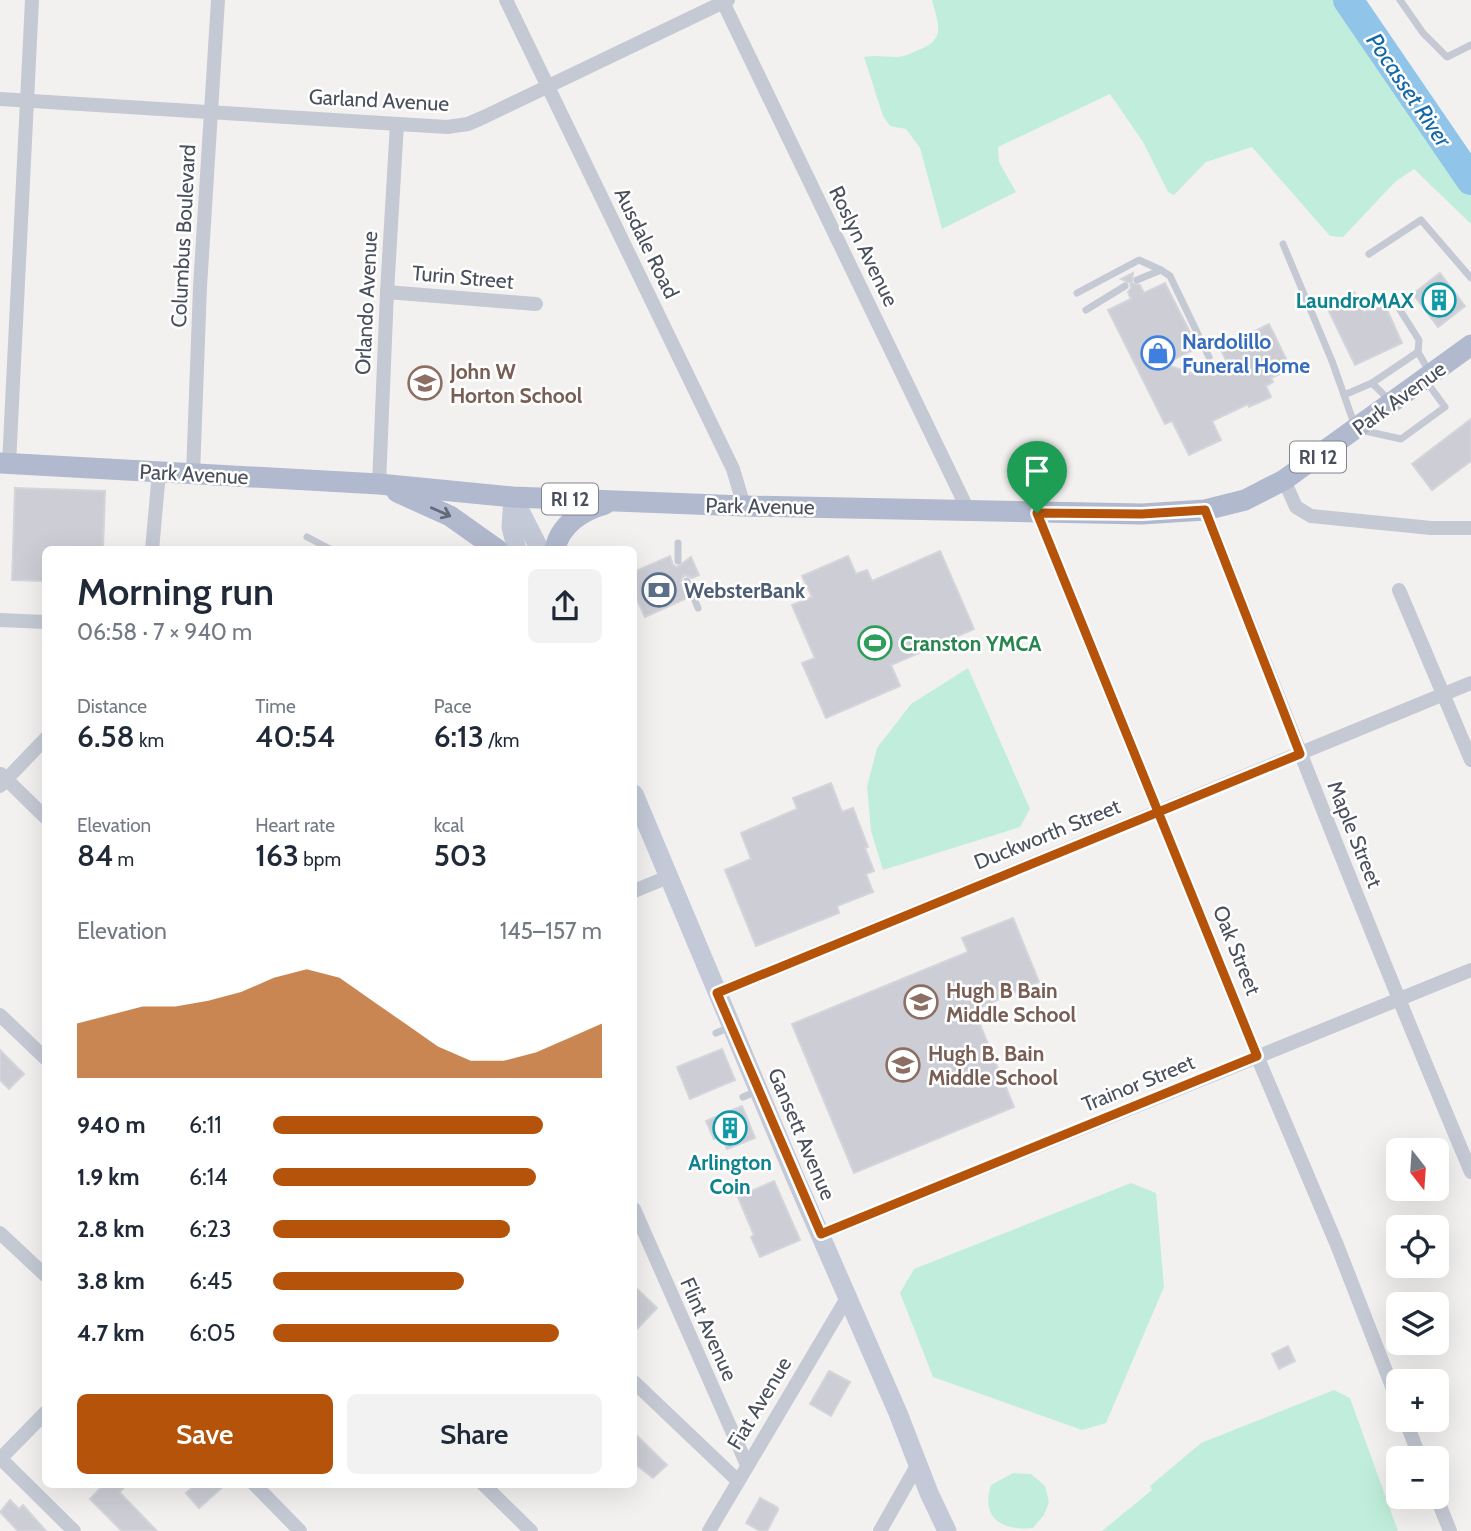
<!DOCTYPE html>
<meta charset="utf-8">
<style>
body{margin:0;font-family:Cabin,sans-serif;background:#f2f2f3;color:#1f2937;height:100vh;display:flex;flex-direction:column;font-size:26px;white-space:nowrap}
*{box-sizing:border-box;margin:0}
p{font-size:23px;color:#747a83}
.icon{flex:none;width:38px;height:38px;fill:none;stroke:currentColor;stroke-width:2;stroke-linecap:round;stroke-linejoin:round}
.map{position:relative;flex:1;overflow:hidden}
.panel{position:absolute;left:42px;top:546px;width:595px;height:942px;display:flex;flex-direction:column;background:#fff;border-radius:10px;box-shadow:0 7px 28px #0002}
.panel>*{flex:none}
.needle{width:46px;rotate:163deg}
.tools{position:absolute;left:1386px;top:1138px;display:grid;gap:14px}
.tools a{display:grid;place-items:center;width:63px;height:63px;border-radius:10px;background:#fff;box-shadow:0 7px 28px #0002;font-size:35px}
.pin{position:absolute;display:grid;place-items:center;width:60px;height:60px;color:#fff;margin:-72px -30px;border-radius:50% 50% 50% 0;rotate:-45deg;box-shadow:0 0 7px #0007}
.pin .icon{rotate:45deg}
.round{display:grid;place-items:center;flex:none;width:74px;height:74px;border-radius:10px;background:#f2f2f3}
.headline{display:flex;align-items:center;justify-content:space-between;height:119px;padding:0 35px}
h1{font-size:38px;font-weight:600;line-height:52px}
.metrics{display:grid;grid-template-columns:repeat(3,1fr);gap:10px;height:119px;padding:7px 35px}
.metrics div{display:grid;align-content:center}
.metrics b{font-size:30px;font-weight:600}
.metrics small{font-size:19px;font-weight:400}
.metrics p{font-size:19px}
.chart{height:196px;padding:14px 35px}
.chart p{display:flex;justify-content:space-between}
.chart svg{width:100%;height:126px;margin-top:7px;fill:#b45309;opacity:.7}
.button{display:flex;gap:14px;margin-top:auto;padding:14px 35px}
.button a{flex:1;height:80px;border-radius:10px;background:#b45309;color:#fff;font-size:28px;font-weight:600;line-height:80px;text-align:center}
.button a+a{background:#f2f2f3;color:#1f2937}
ul{padding:0 35px;list-style:none;font-size:23px}
li{display:grid;grid-template-columns:112px 84px 1fr;align-items:center;height:52px}
li i{height:18px;border-radius:9px;background:#b45309}
.map>svg:first-child{display:block}
.green{fill:#c1eedc}
.lines{fill:none;stroke-linecap:round;stroke-linejoin:round}
.river{stroke:#90c4e9;stroke-width:30}
.building{fill:#cdced5;stroke:#d4d5db;stroke-width:2}
.service{stroke:#c4c9d4;stroke-width:7}
.minor{stroke:#c4c9d4;stroke-width:14}
.secondary{stroke:#c4c9d8;stroke-width:19}
.primary{stroke:#b1b9ce;stroke-width:21}
.oneway{stroke:#636a79}
.route-casing{stroke:#fff;stroke-width:14}
.route{stroke:#b45309;stroke-width:9}
.labels{text-anchor:middle;dominant-baseline:central;stroke-width:5;stroke-linejoin:round;paint-order:stroke}
.shield{fill:#fff;stroke:#80848e;stroke-width:2}
.shield-label{font-size:19px;font-weight:bold;fill:#494f5d}
.street-label{font-size:21px;fill:#494f5d;stroke:#fff}
.culture-label{font-size:21px;font-weight:bold;fill:#0d838f;stroke:#fff;text-anchor:end}
.shop-label{font-size:21px;font-weight:bold;fill:#366cbe;stroke:#fff;text-anchor:start}
.education-label{font-size:21px;font-weight:bold;fill:#785e54;stroke:#fff;text-anchor:start}
.service-label{font-size:21px;font-weight:bold;fill:#4e5e75;stroke:#fff;text-anchor:start}
.leisure-label{font-size:21px;font-weight:bold;fill:#27864d;stroke:#fff;text-anchor:start}
.water-label{font-size:23px;font-style:italic;fill:#1268a7;stroke:#fff}
</style>
<div class="map">
<svg width="1471" height="1531" viewBox="0 0 1471 1531">
<rect width="100%" height="100%" fill="#f3f1f0"/>
<g class="green">
<path d="M 932,0 L 1357,0 L 1421,98 L 1471,160 L 1471,224 L 1414,169 L 1395,182 L 1343,237 L 1330,236 L 1252,147 L 1206,162 L 1174,195 L 1168,192 L 1143,142 L 1110,94 L 998,147 L 999,162 L 1016,192 L 942,229 L 920,148 L 906,129 L 890,126 L 883,116 L 864,57 C 875,55 885,57 897,57 C 904,57 912,53 918,50 C 947,40 938,23 932,0 Z"/>
<path d="M 968,668 L 1030,809 L 1020,827 L 883,870 L 871,831 L 867,787 L 877,748 L 911,704 Z"/>
<path d="M 1131,1183 L 1156,1193 L 1164,1287 L 1106,1423 L 1082,1430 L 933,1377 L 900,1293 L 914,1269 Z"/>
<path d="M 1334,1390 L 1350,1398 L 1398,1531 L 1102,1531 L 1152,1490 L 1150,1486 L 1201,1443 Z"/>
<path d="M 1013,1473 L 1031,1474 L 1045,1486 L 1049,1502 L 1044,1515 L 1033,1528 C 1003,1531 980,1519 991,1485 Z"/>
</g>
<g class="lines">
<path class="river" d="M 1348,0 L 1471,180"/>
</g>
<g class="building">
<path d="M 1133,273 L 1132,283 L 1140,285 L 1144,293 L 1165,283 L 1198,348 L 1164,364 L 1200,376 L 1227,362 L 1220,348 L 1269,324 L 1291,369 L 1271,378 L 1273,382 L 1266,386 L 1271,397 L 1249,407 L 1248,404 L 1212,421 L 1221,440 L 1189,455 L 1172,421 L 1165,424 L 1108,310 L 1131,299 L 1128,292 L 1131,288 L 1130,283 L 1121,279 Z"/>
<path d="M 1440,273 L 1465,306 L 1438,327 L 1413,294 Z"/>
<path d="M 1354,292 L 1364,312 L 1384,303 L 1402,343 L 1355,365 L 1326,305 Z"/>
<path d="M 1471,419 L 1471,461 L 1432,490 L 1412,464 Z"/>
<path d="M 15,488 L 105,491 L 103,550 L 46,550 L 46,581 L 12,580 Z"/>
<path d="M 940,551 L 974,629 L 891,665 L 900,686 L 826,718 L 802,663 L 815,658 L 792,605 L 812,597 L 802,576 L 848,556 L 856,574 L 867,570 L 872,581 Z"/>
<path d="M 670,556 L 673,565 L 677,567 L 691,557 L 699,575 L 692,578 L 685,575 L 682,578 L 681,583 L 687,598 L 645,617 L 634,593 L 634,572 Z"/>
<path d="M 831,783 L 842,812 L 853,808 L 868,847 L 865,848 L 874,871 L 866,874 L 873,892 L 837,906 L 839,913 L 756,946 L 725,870 L 751,859 L 741,833 L 797,809 L 793,798 Z"/>
<path d="M 1013,918 L 1039,982 L 974,1010 L 1014,1107 L 854,1173 L 792,1024 L 968,952 L 962,938 Z"/>
<path d="M 722,1049 L 735,1080 L 690,1099 L 677,1067 Z"/>
<path d="M 0,1050 L 24,1074 L 9,1089 L 0,1080 Z"/>
<path d="M 742,1106 L 755,1138 L 727,1149 L 721,1135 L 714,1139 L 706,1121 Z"/>
<path d="M 774,1181 L 800,1240 L 760,1257 L 751,1237 L 754,1235 L 738,1197 Z"/>
<path d="M 634,1286 L 657,1308 L 634,1332 Z"/>
<path d="M 1288,1346 L 1295,1361 L 1279,1369 L 1272,1354 Z"/>
<path d="M 829,1371 L 850,1382 L 831,1416 L 810,1404 Z"/>
<path d="M 634,1433 L 667,1465 L 653,1478 L 634,1463 Z"/>
<path d="M 104,1484 L 127,1484 L 120,1492 L 121,1494 L 157,1531 L 122,1531 L 90,1499 Z"/>
<path d="M 196,1484 L 226,1484 L 199,1508 L 186,1493 Z"/>
<path d="M 760,1498 L 777,1507 L 778,1510 L 767,1531 L 760,1531 L 746,1523 Z"/>
<path d="M 10,1500 L 19,1509 L 23,1505 L 46,1531 L 18,1531 L 0,1512 Z"/>
</g>
<g class="lines">
<g class="service">
<path d="M 1400,0 L 1423,33 L 1447,57 L 1471,45"/>
<path d="M 1283,244 L 1332,361 L 1356,429 L 1401,439 L 1445,407 L 1426,381"/>
<path d="M 1369,254 L 1421,220 L 1471,278"/>
<path d="M 1137,280 L 1161,270 L 1170,276 L 1209,357"/>
<path d="M 1077,293 L 1139,260 L 1161,270"/>
<path d="M 1086,310 L 1125,286"/>
<path d="M 1400,310 L 1419,340 L 1418,352"/>
<path d="M 1344,395 L 1372,383"/>
<path d="M 1389,400 L 1372,383 L 1418,352 L 1430,373"/>
<path d="M 307,537 L 332,550"/>
<path d="M 678,543 L 678,561"/>
<path d="M 687,581 L 698,608"/>
<path d="M 716,1033 L 730,1027"/>
<path d="M 743,1097 L 757,1091"/>
</g>
<g class="minor">
<path d="M 506,0 L 733,469 L 744,506"/>
<path d="M 722,0 L 968,510"/>
<path d="M 0,99 L 447,127 L 468,124 L 484,117 L 728,0"/>
<path d="M 387,292 L 536,304"/>
<path d="M 9,464 L 32,0"/>
<path d="M 193,474 L 200,287 L 218,0"/>
<path d="M 1284,480 L 1296,507 L 1311,516 L 1431,528 L 1471,528"/>
<path d="M 379,484 L 387,292 L 397,124"/>
<path d="M 1205,510 C 1292,732 1378,953 1471,1172"/>
<path d="M 1037,513 L 1257,1056 L 1337,1245 L 1398,1402"/>
<path d="M 152,550 L 159,472"/>
<path d="M 1399,590 L 1471,760"/>
<path d="M 0,620 L 46,622"/>
<path d="M 1,774 L 46,818"/>
<path d="M 0,786 L 46,738"/>
<path d="M 634,891 L 668,877"/>
<path d="M 717,993 L 1471,683"/>
<path d="M 0,1015 L 46,1059"/>
<path d="M 634,1209 L 747,1465"/>
<path d="M 0,1233 L 46,1276"/>
<path d="M 821,1234 L 1471,970"/>
<path d="M 634,1382 L 738,1481"/>
<path d="M 1405,1419 L 1420,1458"/>
<path d="M 0,1458 L 74,1531"/>
<path d="M 0,1459 L 46,1412"/>
<path d="M 254,1484 L 300,1531"/>
<path d="M 483,1484 L 531,1531"/>
<path d="M 1436,1496 L 1450,1531"/>
<path d="M 709,1531 L 847,1298"/>
<path d="M 880,1531 L 918,1464"/>
</g>
<g class="secondary">
<path d="M 513,497 L 540,550"/>
<path d="M 513,497 L 511,527 L 517,550"/>
<path d="M 634,794 L 795,1177 L 898,1413 L 929,1493 L 947,1531"/>
</g>
<g class="primary">
<path d="M 0,463 L 379,484 L 513,497 L 744,506 L 1142,514 L 1205,510 L 1245,500 L 1284,480 L 1471,345"/>
<path d="M 397,492 L 450,516 L 498,550"/>
<path d="M 555,550 C 559,525 583,510 605,504"/>
</g>
</g>
<defs><path id="oneway-shaft" d="M-6 0H5M1.5-3L5.5 0L1.5 3" fill="none" stroke-width="1.6" stroke-linecap="round" stroke-linejoin="round" transform="scale(1.75)"/></defs>
<use class="oneway" href="#oneway-shaft" transform="translate(441 512) rotate(24)"/>
<g class="lines">
<defs>
<path id="route" d="M 1037,513 L 1257,1056 L 821,1234 L 717,993 L 1300,754 L 1205,510 L 1142,514 L 1037,513"/>
</defs>
<use href="#route" class="route-casing"/>
<use href="#route" class="route"/>
</g>
<defs>
<symbol id="building-ring" viewBox="-11 -11 22 22"><circle r="9.5" fill="#fff" stroke="#0f9aa8" stroke-width="1.5"/><path d="M-4-6H4V6H1V3H-1V6H-4ZM-2.5-4.3h1.7v1.8h-1.7ZM.8-4.3h1.7v1.8H.8ZM-2.5-1h1.7V.8h-1.7ZM.8-1h1.7V.8H.8Z" fill="#0f9aa8"/></symbol>
<symbol id="shop-ring" viewBox="-11 -11 22 22"><circle r="9.5" fill="#fff" stroke="#3f7fe0" stroke-width="1.5"/><path d="M-5-2.5h2.3a2.7 3.5 0 0 1 5.4 0H5L5.5 6h-11ZM-1.5-2.5h3a1.5 2.3 0 0 0-3 0Z" fill="#3f7fe0"/></symbol>
<symbol id="school-ring" viewBox="-11 -11 22 22"><circle r="9.5" fill="#fff" stroke="#8d6e63" stroke-width="1.5"/><path d="M0-5L7-2L0 1L-7-2ZM-4 1L0 2.5L4 1V4Q0 6-4 4Z" fill="#8d6e63"/></symbol>
<symbol id="bank-ring" viewBox="-11 -11 22 22"><circle r="9.5" fill="#fff" stroke="#5c6f8a" stroke-width="1.5"/><path d="M-6-4H6V4H-6ZM0-2.3a2.3 2.3 0 1 0 0 4.6a2.3 2.3 0 1 0 0-4.6Z" fill="#5c6f8a"/></symbol>
<symbol id="stadium-ring" viewBox="-11 -11 22 22"><circle r="9.5" fill="#fff" stroke="#2e9e5b" stroke-width="1.5"/><path d="M0-5a6.5 5 0 1 0 0 10a6.5 5 0 1 0 0-10ZM-3.5-1.8h7v3.6h-7Z" fill="#2e9e5b"/></symbol>
</defs>
<g fill-rule="evenodd">
<use href="#building-ring" x="1420" y="281" width="38" height="38"/>
<use href="#shop-ring" x="1139" y="334" width="38" height="38"/>
<use href="#school-ring" x="406" y="364" width="38" height="38"/>
<use href="#bank-ring" x="640" y="571" width="38" height="38"/>
<use href="#stadium-ring" x="856" y="624" width="38" height="38"/>
<use href="#school-ring" x="902" y="983" width="38" height="38"/>
<use href="#school-ring" x="884" y="1046" width="38" height="38"/>
<use href="#building-ring" x="711" y="1109" width="38" height="38"/>
</g>
<g class="labels">
<g class="shield">
<rect x="1290" y="441.5" width="56" height="31" rx="5"/>
<rect x="542" y="483.5" width="56" height="31" rx="5"/>
</g>
<g class="shield-label">
<text x="1318" y="457">RI 12</text>
<text x="570" y="499">RI 12</text>
</g>
<g class="street-label">
<text transform="translate(379 100) rotate(3)">Garland Avenue</text>
<text transform="translate(183 236) rotate(-87)">Columbus Boulevard</text>
<text transform="translate(647 243) rotate(64)">Ausdale Road</text>
<text transform="translate(864 246) rotate(64)">Roslyn Avenue</text>
<text transform="translate(463 277) rotate(5)">Turin Street</text>
<text transform="translate(366 303) rotate(-87)">Orlando Avenue</text>
<text transform="translate(1399 398) rotate(-36)">Park Avenue</text>
<text transform="translate(194 474) rotate(3)">Park Avenue</text>
<text transform="translate(760 506) rotate(1)">Park Avenue</text>
<text transform="translate(1047 834) rotate(-22)">Duckworth Street</text>
<text transform="translate(1355 834) rotate(68)">Maple Street</text>
<text transform="translate(1237 950) rotate(68)">Oak Street</text>
<text transform="translate(1138 1083) rotate(-22)">Trainor Street</text>
<text transform="translate(802 1134) rotate(67)">Gansett Avenue</text>
<text transform="translate(709 1329) rotate(66)">Flint Avenue</text>
<text transform="translate(759 1403) rotate(-59)">Fiat Avenue</text>
</g>
<g class="culture-label">
<text x="1414" y="300">LaundroMAX</text>
<text x="730" y="1162" text-anchor="middle">Arlington<tspan x="730" dy="24">Coin</tspan></text>
</g>
<g class="shop-label">
<text x="1182" y="341">Nardolillo<tspan x="1182" dy="24">Funeral Home</tspan></text>
</g>
<g class="education-label">
<text x="450" y="371">John W<tspan x="450" dy="24">Horton School</tspan></text>
<text x="946" y="990">Hugh B Bain<tspan x="946" dy="24">Middle School</tspan></text>
<text x="928" y="1053">Hugh B. Bain<tspan x="928" dy="24">Middle School</tspan></text>
</g>
<g class="service-label">
<text x="684" y="590">WebsterBank</text>
</g>
<g class="leisure-label">
<text x="900" y="643">Cranston YMCA</text>
</g>
<g class="water-label">
<text transform="translate(1409 90) rotate(56)">Pocasset River</text>
</g>
</g>
</svg>
<div class="tools">
<a><svg class="needle" viewBox="-14 -14 28 28"><path d="M0-13l5 13h-10z" fill="#e53935"/><path d="M0 13l5-13h-10z" fill="#747a83"/></svg></a>
<a><svg class="icon" aria-label="locate" viewBox="0 0 24 24"><circle cx="12" cy="12" r="6"/><path d="M12 2v4M12 18v4M2 12h4M18 12h4"/></svg></a>
<a><svg class="icon" aria-label="layers" viewBox="0 0 24 24"><path d="M12 4l9 5-9 5-9-5zM3 14l9 5 9-5"/></svg></a>
<a>+</a>
<a>−</a>
</div>
<div class="pin" style="left:1037px;top:513px;background:#1e9e55"><svg class="icon" aria-label="arrive" viewBox="0 0 24 24"><path d="M6 21V4h12l-3 4 3 4H6"/></svg></div>
<section class="panel">
<div class="headline"><div><h1>Morning run</h1><p>06:58 · 7 × 940 m</p></div><a class="round"><svg class="icon" aria-label="share" viewBox="0 0 24 24"><path d="M12 15V3M7 8l5-5 5 5M5 13v7h14v-7"/></svg></a></div>
<div class="metrics">
<div><p>Distance</p><b>6.58<small> km</small></b></div>
<div><p>Time</p><b>40:54</b></div>
<div><p>Pace</p><b>6:13<small> /km</small></b></div>
</div>
<div class="metrics">
<div><p>Elevation</p><b>84<small> m</small></b></div>
<div><p>Heart rate</p><b>163<small> bpm</small></b></div>
<div><p>kcal</p><b>503</b></div>
</div>
<div class="chart"><p><span>Elevation</span>145–157 m</p>
<svg viewBox="0 0 160 44" preserveAspectRatio="none"><path d="M0 44V25L10 22L20 19L30 19L40 17L50 14L60 9L70 6L80 9L90 17L100 25L110 33L120 38L130 38L140 35L150 30L160 25V44z"/></svg>
</div>
<ul>
<li><b>940 m</b>6:11<i style="width:82%"></i></li>
<li><b>1.9 km</b>6:14<i style="width:80%"></i></li>
<li><b>2.8 km</b>6:23<i style="width:72%"></i></li>
<li><b>3.8 km</b>6:45<i style="width:58%"></i></li>
<li><b>4.7 km</b>6:05<i style="width:87%"></i></li>
</ul>
<div class="button"><a>Save</a><a>Share</a></div>
</section>
</div>
